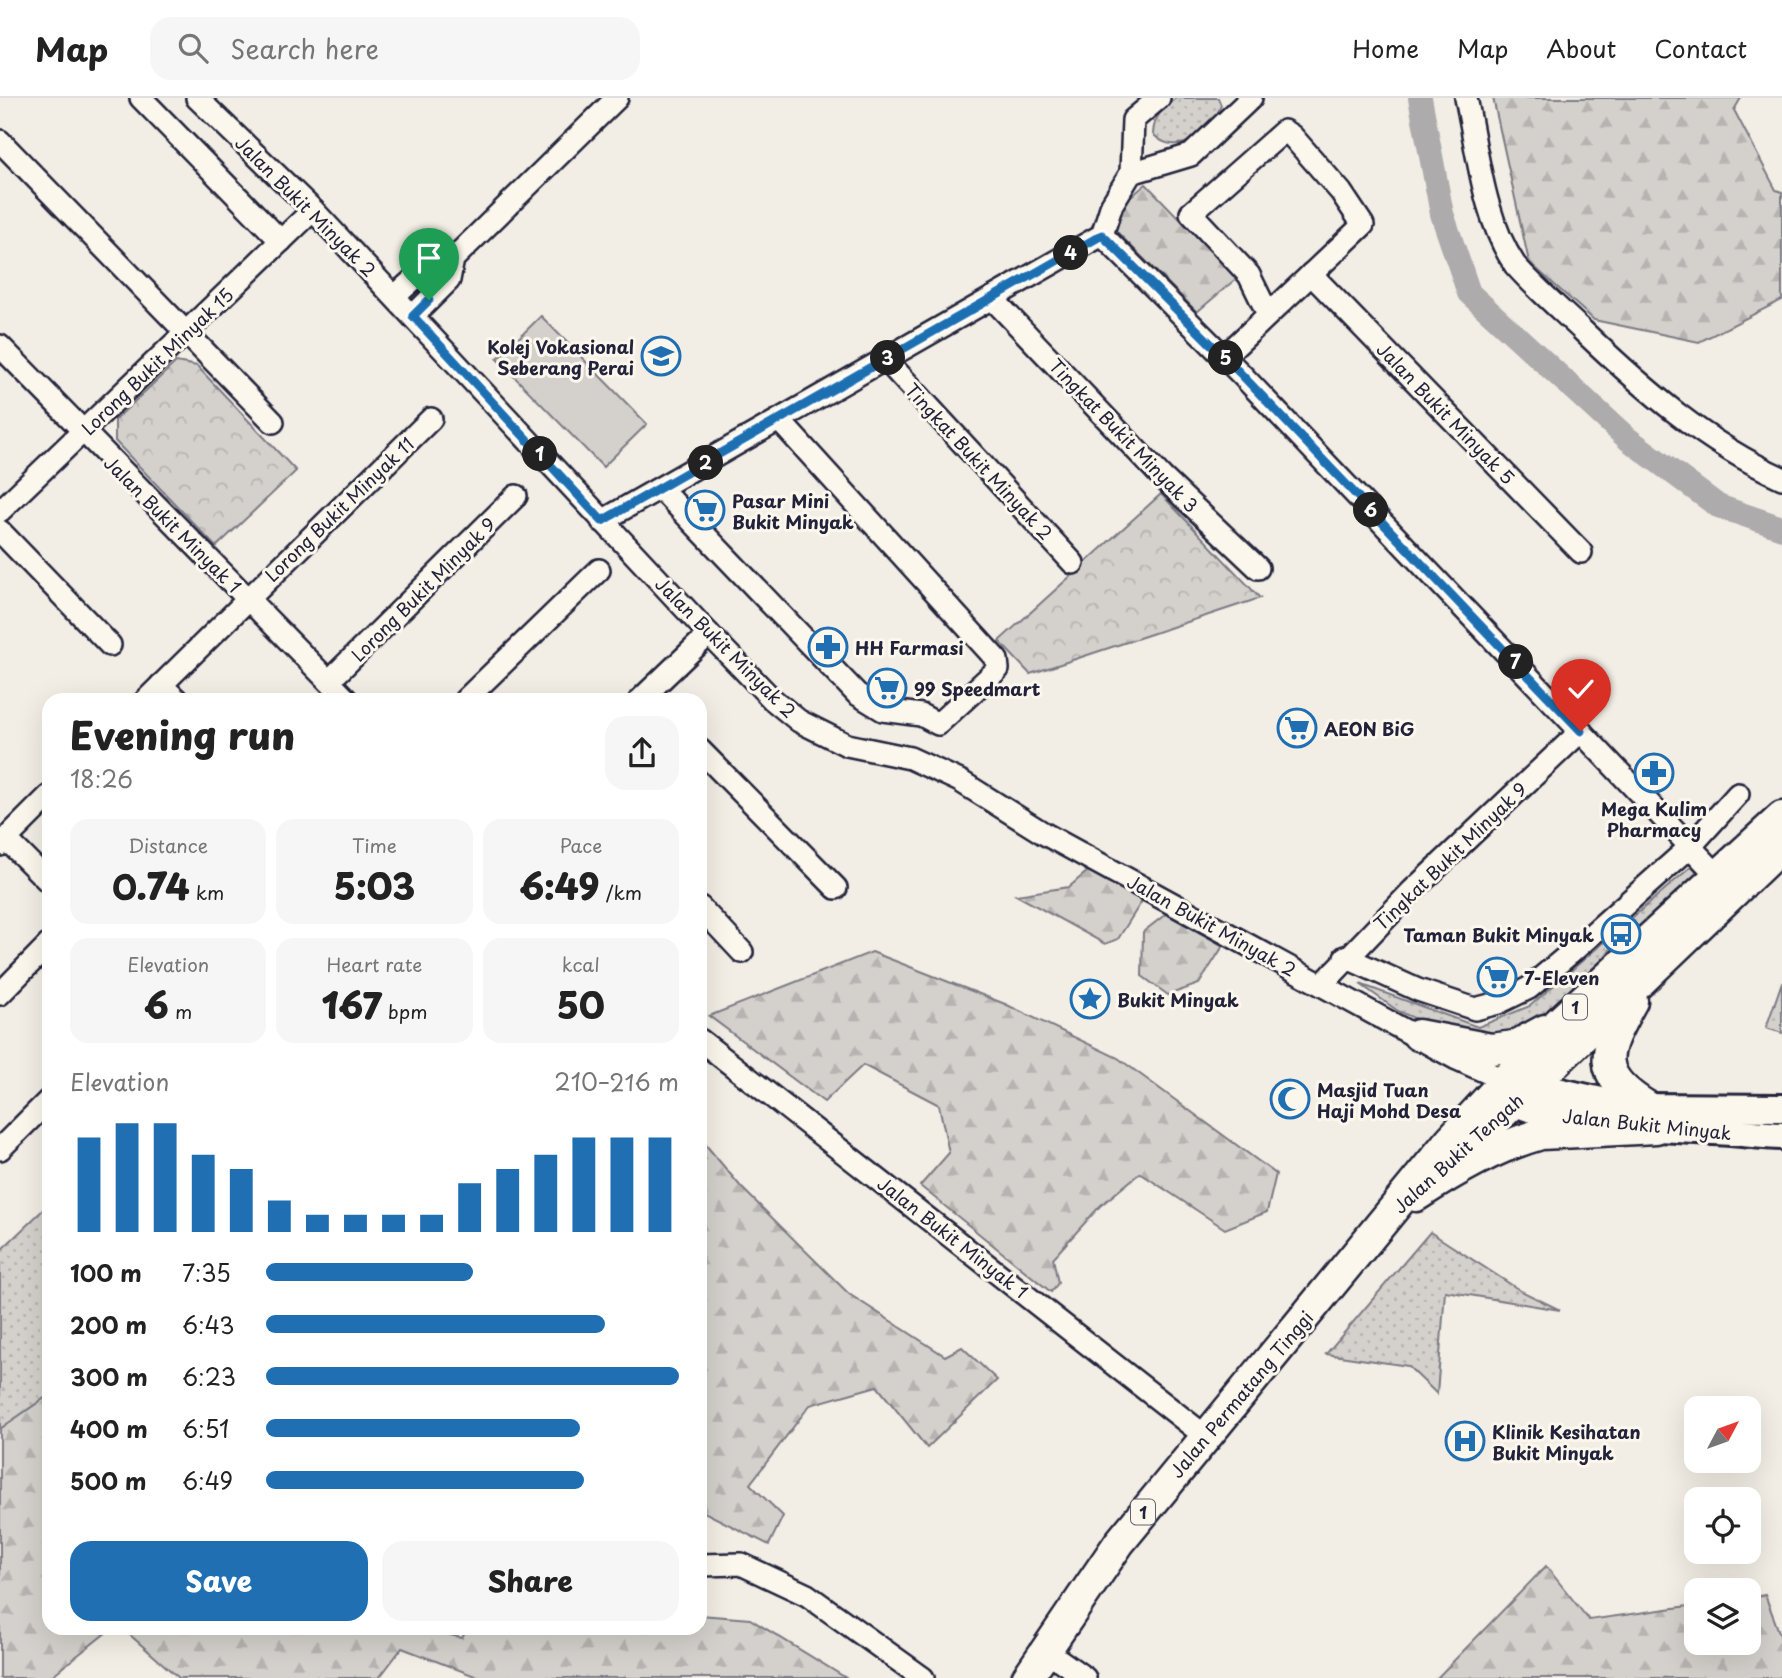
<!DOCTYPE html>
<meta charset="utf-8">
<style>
body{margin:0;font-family:"Playpen Sans",sans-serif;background:#f6f6f6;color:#222;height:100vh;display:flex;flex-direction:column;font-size:26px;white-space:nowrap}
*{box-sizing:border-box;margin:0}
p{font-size:23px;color:#767676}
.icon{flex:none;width:38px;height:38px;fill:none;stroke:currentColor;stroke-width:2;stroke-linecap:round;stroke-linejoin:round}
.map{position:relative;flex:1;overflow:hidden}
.drawer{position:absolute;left:42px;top:595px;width:665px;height:942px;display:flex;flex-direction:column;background:#fff;border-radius:21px;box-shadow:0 7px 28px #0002}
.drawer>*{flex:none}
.needle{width:46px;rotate:49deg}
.controls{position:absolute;left:1684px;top:1298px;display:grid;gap:14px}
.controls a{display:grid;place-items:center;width:77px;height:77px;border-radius:14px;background:#fff;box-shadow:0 7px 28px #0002;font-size:35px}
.pin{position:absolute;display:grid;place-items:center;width:60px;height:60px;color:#fff;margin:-72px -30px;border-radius:50% 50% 50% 0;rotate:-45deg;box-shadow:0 0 7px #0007}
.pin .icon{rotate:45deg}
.km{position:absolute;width:35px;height:35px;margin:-18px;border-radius:50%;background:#222;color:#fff;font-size:19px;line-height:35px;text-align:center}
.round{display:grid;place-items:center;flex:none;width:74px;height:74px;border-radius:21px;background:#f6f6f6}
.head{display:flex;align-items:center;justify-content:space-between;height:119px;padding:0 28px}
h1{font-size:38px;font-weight:800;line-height:52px}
.figures{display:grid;grid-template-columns:repeat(3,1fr);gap:10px;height:119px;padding:7px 28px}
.figures div{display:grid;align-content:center;border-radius:18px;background:#f6f6f6;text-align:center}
.figures b{font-size:35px;font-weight:800}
.figures small{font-size:19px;font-weight:400}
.figures p{font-size:19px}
.chart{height:196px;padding:14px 28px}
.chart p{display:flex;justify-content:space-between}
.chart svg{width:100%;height:126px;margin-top:7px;stroke:#1f6fb2;stroke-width:6}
.action{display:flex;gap:14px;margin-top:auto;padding:14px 28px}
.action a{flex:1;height:80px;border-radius:21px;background:#1f6fb2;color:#fff;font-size:28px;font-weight:800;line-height:80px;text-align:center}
.action a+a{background:#f6f6f6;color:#222}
ul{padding:0 28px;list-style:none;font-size:23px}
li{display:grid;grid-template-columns:112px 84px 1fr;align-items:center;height:52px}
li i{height:18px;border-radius:9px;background:#1f6fb2}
header{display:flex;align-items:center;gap:42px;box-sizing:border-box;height:98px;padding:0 35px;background:#fff;border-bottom:2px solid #e0e0e0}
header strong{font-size:33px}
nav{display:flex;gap:38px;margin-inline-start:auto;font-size:24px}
.search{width:490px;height:63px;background:#f6f6f6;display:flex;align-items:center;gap:18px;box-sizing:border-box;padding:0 24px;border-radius:21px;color:#767676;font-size:26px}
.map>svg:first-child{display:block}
.grass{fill:url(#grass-dots);stroke:#7b7a84;stroke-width:2}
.forest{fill:url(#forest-firs);stroke:#7b7a84;stroke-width:2}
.park{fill:url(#park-crowns);stroke:#7b7a84;stroke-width:2}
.garden{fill:#d4d1cc;stroke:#7b7a84;stroke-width:2}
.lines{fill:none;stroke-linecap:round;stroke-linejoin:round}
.river{stroke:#aeabad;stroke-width:24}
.minor-casing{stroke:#22223b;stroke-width:26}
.major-casing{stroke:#22223b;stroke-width:32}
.highway-casing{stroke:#22223b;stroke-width:35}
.minor{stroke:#fbf7ec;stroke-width:21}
.major{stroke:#fbf7ec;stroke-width:26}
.highway{stroke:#fbf7ec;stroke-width:30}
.route-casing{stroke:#fff;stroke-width:14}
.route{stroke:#1f6fb2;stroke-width:9}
.labels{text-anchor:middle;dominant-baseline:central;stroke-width:6;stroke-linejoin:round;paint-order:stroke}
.shield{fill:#fbf7ec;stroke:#636270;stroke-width:2}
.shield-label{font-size:16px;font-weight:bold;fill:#22223b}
.street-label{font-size:18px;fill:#22223b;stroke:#fbf7ec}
.poi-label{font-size:18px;font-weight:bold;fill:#22223b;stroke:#fbf7ec;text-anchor:start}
</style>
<header>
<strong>Map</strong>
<div class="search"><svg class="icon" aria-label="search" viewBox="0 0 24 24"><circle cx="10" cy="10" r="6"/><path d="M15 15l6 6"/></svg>Search here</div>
<nav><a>Home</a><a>Map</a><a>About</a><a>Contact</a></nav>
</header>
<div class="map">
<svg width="1782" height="1580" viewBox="0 0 1782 1580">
<defs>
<pattern id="grass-dots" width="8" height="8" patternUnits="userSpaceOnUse" patternTransform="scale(1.75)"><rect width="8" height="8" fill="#d4d1cc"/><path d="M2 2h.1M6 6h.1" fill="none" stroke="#b6b3b0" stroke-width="1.8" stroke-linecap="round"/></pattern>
<pattern id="forest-firs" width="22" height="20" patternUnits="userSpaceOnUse" patternTransform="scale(1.75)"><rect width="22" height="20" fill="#d4d1cc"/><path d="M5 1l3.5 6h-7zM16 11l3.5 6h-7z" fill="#b6b3b0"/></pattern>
<pattern id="park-crowns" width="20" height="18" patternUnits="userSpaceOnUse" patternTransform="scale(1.75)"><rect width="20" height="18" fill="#d4d1cc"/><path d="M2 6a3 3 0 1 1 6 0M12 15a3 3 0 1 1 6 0" fill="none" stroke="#b6b3b0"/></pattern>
</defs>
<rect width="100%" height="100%" fill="#f2eee5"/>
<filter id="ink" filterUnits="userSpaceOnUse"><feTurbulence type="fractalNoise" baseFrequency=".0143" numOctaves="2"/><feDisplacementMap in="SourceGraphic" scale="14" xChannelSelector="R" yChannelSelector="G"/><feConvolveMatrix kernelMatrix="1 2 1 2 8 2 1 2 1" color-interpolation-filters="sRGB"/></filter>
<g filter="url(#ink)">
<g class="grass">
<path d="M 1176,0 L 1218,0 L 1221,7 C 1212,34 1177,62 1153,36 C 1154,18 1162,11 1176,0 Z"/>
<path d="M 1692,768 L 1696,773 L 1695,781 L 1651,822 L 1633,831 L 1614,847 L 1594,872 L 1517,942 L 1452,937 L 1398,913 L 1360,886 L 1478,929 L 1530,908 Z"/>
<path d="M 1782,884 L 1782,935 L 1766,930 Z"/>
<path d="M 49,1106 L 49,1297 L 0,1331 L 0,1153 Z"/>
<path d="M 1430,1134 L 1521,1193 L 1560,1212 L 1445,1193 L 1437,1296 L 1408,1268 L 1326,1256 Z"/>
</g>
<g class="forest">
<path d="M 1493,0 L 1741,0 L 1734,12 L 1776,92 L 1782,94 L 1782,202 L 1699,244 L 1594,222 L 1529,164 Z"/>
<path d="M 1146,86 L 1237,180 L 1197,214 L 1113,130 L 1120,108 Z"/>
<path d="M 1089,772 L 1142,803 L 1118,841 L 1105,846 L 1016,797 L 1069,789 Z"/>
<path d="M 1166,816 L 1223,848 L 1199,886 L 1168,897 L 1142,878 L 1143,834 Z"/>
<path d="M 872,854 L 1005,906 L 1118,960 L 1276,1076 L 1267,1114 L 1225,1131 L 1140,1075 L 1100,1108 L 1053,1160 L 1058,1185 L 1051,1194 L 920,1088 L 949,1055 L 939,1007 L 863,967 L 824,1004 L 709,918 Z"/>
<path d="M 700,1040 L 741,1089 L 849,1196 L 945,1258 L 962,1249 L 997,1282 L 927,1350 L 877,1288 L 810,1307 L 750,1386 L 783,1418 L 769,1447 L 700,1412 Z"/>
<path d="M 49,1297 L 49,1530 L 112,1530 L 49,1580 L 0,1580 L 0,1331 Z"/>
<path d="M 1546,1468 L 1589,1522 L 1696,1507 L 1696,1545 L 1748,1545 L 1748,1500 L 1765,1497 L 1782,1542 L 1782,1580 L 1437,1580 Z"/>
<path d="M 700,1517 L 750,1521 L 846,1580 L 480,1580 L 402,1550 L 379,1580 L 179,1580 L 122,1530 L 424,1530 L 462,1540 L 468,1530 L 700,1530 Z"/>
</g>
<g class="park">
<path d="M 176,264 L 197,268 L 296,373 L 216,449 L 115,343 L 115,322 Z"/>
<path d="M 1161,396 L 1260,500 L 1030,576 L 999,543 Z"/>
</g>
<path class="garden" d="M 541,218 L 647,326 L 603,369 L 497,261 Z"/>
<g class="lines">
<path class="river" d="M 1420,0 L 1442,116 L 1469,195 L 1628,341 L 1718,408 L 1782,430"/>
<defs>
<g id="minor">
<path d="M 141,0 L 281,143"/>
<path d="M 197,0 L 313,112 L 709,536 L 772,601 L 799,623 L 847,647 L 910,660 L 960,683 L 1043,735 L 1457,961 L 1506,983"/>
<path d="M 1466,0 C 1478,55 1483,119 1515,167 C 1536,191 1561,212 1584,234 C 1644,291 1705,345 1782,380"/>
<path d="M 0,43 L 273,324"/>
<path d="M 1131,75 L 1133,22 L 1159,0"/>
<path d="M 1102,137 L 1112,106 L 1131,75 L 1191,57 L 1251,0"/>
<path d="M 1311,176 L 1581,454"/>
<path d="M 395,198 L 433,164 L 453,161"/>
<path d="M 992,200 L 1162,379 L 1258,470"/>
<path d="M 413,218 L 449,182 L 453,161 L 617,0"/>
<path d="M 0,248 L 347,602"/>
<path d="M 1225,258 L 1363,127 L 1341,94 L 1292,38 L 1284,33 L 1191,115 L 1249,177 L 1268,216"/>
<path d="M 885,261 L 1073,465"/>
<path d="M 661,391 L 857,596 L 883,612 L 921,617 L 938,626 L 998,571 L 997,562 L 779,322"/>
<path d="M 0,413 L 313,112"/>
<path d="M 602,423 L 1102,137 L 1240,275 L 1719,779"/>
<path d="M 0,433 L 110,547"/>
<path d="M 329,583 L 516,398"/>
<path d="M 161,587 L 177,602"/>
<path d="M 146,602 L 431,321"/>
<path d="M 465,602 L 599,472"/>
<path d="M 640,602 L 709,536"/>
<path d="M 700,652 L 836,790"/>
<path d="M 6,741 L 49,784"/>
<path d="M 0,747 L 49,698"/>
<path d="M 700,809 L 742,854"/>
<path d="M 1345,859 L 1418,892 L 1475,911 L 1498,905 L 1529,890 L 1573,853 L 1690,749 L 1738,696"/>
<path d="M 1322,887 L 1412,793 L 1581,633"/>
<path d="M 0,896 L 49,846"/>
<path d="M 700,942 L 1205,1338"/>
<path d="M 0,1051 L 49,1002"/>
<path d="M 700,1467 L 741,1466 L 807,1497 L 923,1580"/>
<path d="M 1044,1551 L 1085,1580"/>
</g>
<g id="major">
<path d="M 1517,984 L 1601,1003 L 1648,1009 L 1782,1010"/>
<path d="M 1499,996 C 1556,1031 1647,1028 1713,1033 C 1736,1034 1759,1037 1782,1038"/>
</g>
<g id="highway">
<path d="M 1632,903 C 1605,953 1591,974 1648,1009"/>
<path d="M 1418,937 L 1491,951 L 1515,948 L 1545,932"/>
<path d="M 1472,1045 L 1782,748"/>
<path d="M 1416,1098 C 1456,1072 1495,1049 1541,1036 L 1656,1030"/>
<path d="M 1027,1580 L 1119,1445 L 1450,1042 L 1559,924 L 1782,719"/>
</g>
</defs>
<use href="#minor" class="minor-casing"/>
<use href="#major" class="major-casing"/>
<use href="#highway" class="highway-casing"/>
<use href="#minor" class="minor"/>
<use href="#major" class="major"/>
<use href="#highway" class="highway"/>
</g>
</g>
<g class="lines" filter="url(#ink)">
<defs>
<path id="route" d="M 429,202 L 413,218 L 602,423 L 1102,137 L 1240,275 L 1581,633"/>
</defs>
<use href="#route" class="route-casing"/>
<use href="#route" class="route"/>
</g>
<defs>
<symbol id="university-ring" viewBox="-11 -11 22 22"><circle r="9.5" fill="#fbf7ec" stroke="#1f6fb2" stroke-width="1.5"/><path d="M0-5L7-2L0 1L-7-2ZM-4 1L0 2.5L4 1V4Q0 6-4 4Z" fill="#1f6fb2"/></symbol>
<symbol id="supermarket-ring" viewBox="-11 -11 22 22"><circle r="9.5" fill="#fbf7ec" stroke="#1f6fb2" stroke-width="1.5"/><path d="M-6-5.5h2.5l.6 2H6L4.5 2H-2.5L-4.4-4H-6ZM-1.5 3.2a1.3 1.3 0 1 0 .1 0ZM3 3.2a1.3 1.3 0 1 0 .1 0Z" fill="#1f6fb2"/></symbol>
<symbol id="pharmacy-ring" viewBox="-11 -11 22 22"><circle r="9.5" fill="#fbf7ec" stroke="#1f6fb2" stroke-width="1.5"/><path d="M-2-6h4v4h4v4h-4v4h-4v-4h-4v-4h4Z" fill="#1f6fb2"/></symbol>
<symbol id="bus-ring" viewBox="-11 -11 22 22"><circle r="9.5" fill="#fbf7ec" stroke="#1f6fb2" stroke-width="1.5"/><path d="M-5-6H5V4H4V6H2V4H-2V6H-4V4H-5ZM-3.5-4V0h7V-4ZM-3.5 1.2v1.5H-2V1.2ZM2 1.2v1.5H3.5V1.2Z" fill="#1f6fb2"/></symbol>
<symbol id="sight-ring" viewBox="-11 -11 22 22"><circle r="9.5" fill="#fbf7ec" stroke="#1f6fb2" stroke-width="1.5"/><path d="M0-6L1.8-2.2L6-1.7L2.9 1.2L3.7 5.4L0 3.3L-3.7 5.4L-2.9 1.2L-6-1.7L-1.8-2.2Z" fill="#1f6fb2"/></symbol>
<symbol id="mosque-ring" viewBox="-11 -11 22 22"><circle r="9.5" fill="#fbf7ec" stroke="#1f6fb2" stroke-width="1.5"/><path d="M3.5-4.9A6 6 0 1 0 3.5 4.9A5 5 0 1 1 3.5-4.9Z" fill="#1f6fb2"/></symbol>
<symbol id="hospital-ring" viewBox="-11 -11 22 22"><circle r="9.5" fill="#fbf7ec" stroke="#1f6fb2" stroke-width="1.5"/><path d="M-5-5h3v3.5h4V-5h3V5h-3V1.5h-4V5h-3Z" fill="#1f6fb2"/></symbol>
</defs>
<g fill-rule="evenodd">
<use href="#university-ring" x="639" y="236" width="44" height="44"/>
<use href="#supermarket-ring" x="683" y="390" width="44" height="44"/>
<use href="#pharmacy-ring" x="806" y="527" width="44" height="44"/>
<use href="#supermarket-ring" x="865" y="568" width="44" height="44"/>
<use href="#supermarket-ring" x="1275" y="608" width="44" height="44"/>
<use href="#pharmacy-ring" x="1632" y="653" width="44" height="44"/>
<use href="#bus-ring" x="1599" y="814" width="44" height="44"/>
<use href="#supermarket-ring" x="1475" y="857" width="44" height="44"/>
<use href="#sight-ring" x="1068" y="879" width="44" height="44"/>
<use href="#mosque-ring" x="1268" y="979" width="44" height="44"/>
<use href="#hospital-ring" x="1443" y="1321" width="44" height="44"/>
</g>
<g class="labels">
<g class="shield">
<rect x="1563" y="896.5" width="24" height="25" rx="5"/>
<rect x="1131" y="1401.5" width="24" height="25" rx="5"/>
</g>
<g class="shield-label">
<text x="1575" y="909">1</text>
<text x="1143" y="1414">1</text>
</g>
<g class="street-label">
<text transform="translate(306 108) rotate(45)">Jalan Bukit Minyak 2</text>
<text transform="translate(157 263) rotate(-44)">Lorong Bukit Minyak 15</text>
<text transform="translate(1446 315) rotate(46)">Jalan Bukit Minyak 5</text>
<text transform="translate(1124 337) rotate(46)">Tingkat Bukit Minyak 3</text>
<text transform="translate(979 363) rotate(47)">Tingkat Bukit Minyak 2</text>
<text transform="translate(339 411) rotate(-44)">Lorong Bukit Minyak 11</text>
<text transform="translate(173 426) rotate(45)">Jalan Bukit Minyak 1</text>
<text transform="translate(423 491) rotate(-45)">Lorong Bukit Minyak 9</text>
<text transform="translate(726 549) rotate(45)">Jalan Bukit Minyak 2</text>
<text transform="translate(1450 758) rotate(-44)">Tingkat Bukit Minyak 9</text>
<text transform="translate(1212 827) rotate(29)">Jalan Bukit Minyak 2</text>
<text transform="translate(1647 1026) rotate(6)">Jalan Bukit Minyak</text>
<text transform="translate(1458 1055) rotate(-42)">Jalan Bukit Tengah</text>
<text transform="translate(953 1139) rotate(38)">Jalan Bukit Minyak 1</text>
<text transform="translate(1241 1296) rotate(-50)">Jalan Permatang Tinggi</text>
</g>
<g class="poi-label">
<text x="634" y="248" text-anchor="end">Kolej Vokasional<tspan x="634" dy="21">Seberang Perai</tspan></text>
<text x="732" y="402">Pasar Mini<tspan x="732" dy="21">Bukit Minyak</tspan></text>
<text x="855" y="549">HH Farmasi</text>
<text x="914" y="590">99 Speedmart</text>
<text x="1324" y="630">AEON BiG</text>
<text x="1654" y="710" text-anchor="middle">Mega Kulim<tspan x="1654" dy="21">Pharmacy</tspan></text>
<text x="1594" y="836" text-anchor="end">Taman Bukit Minyak</text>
<text x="1524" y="879">7-Eleven</text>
<text x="1117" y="901">Bukit Minyak</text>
<text x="1317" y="991">Masjid Tuan<tspan x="1317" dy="21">Haji Mohd Desa</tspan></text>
<text x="1492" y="1333">Klinik Kesihatan<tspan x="1492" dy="21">Bukit Minyak</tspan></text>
</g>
</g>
</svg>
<div class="controls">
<a><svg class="needle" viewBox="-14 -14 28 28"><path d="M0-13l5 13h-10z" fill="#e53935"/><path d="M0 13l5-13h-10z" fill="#767676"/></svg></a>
<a><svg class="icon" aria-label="locate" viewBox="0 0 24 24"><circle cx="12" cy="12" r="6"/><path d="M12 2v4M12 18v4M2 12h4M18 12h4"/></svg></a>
<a><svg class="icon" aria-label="layers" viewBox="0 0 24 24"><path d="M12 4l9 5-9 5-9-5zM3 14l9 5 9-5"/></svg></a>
</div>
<div class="pin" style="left:429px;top:202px;background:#1e9e55"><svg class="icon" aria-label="arrive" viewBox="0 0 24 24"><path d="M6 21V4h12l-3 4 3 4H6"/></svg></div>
<div class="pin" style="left:1581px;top:633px;background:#d93025"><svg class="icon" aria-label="check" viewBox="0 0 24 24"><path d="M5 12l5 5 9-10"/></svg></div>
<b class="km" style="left:540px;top:356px">1</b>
<b class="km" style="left:706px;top:365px">2</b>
<b class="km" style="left:888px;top:260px">3</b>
<b class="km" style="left:1071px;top:155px">4</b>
<b class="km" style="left:1226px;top:260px">5</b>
<b class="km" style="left:1371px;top:412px">6</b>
<b class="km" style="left:1516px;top:564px">7</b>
<section class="drawer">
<div class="head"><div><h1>Evening run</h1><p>18:26</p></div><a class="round"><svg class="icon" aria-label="share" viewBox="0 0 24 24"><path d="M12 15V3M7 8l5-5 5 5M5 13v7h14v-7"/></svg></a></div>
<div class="figures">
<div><p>Distance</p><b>0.74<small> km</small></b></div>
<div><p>Time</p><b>5:03</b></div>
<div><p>Pace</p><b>6:49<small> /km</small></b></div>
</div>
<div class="figures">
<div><p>Elevation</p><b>6<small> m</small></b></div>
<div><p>Heart rate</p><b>167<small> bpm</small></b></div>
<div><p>kcal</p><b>50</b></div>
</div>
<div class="chart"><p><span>Elevation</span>210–216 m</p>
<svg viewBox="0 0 160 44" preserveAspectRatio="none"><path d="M5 44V11M15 44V6M25 44V6M35 44V17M45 44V22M55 44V33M65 44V38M75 44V38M85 44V38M95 44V38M105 44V27M115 44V22M125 44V17M135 44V11M145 44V11M155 44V11"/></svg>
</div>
<ul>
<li><b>100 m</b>7:35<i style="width:50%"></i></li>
<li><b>200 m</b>6:43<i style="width:82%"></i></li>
<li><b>300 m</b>6:23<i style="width:100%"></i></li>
<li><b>400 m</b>6:51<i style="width:76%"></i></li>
<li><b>500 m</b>6:49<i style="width:77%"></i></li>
</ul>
<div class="action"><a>Save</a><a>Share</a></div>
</section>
</div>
